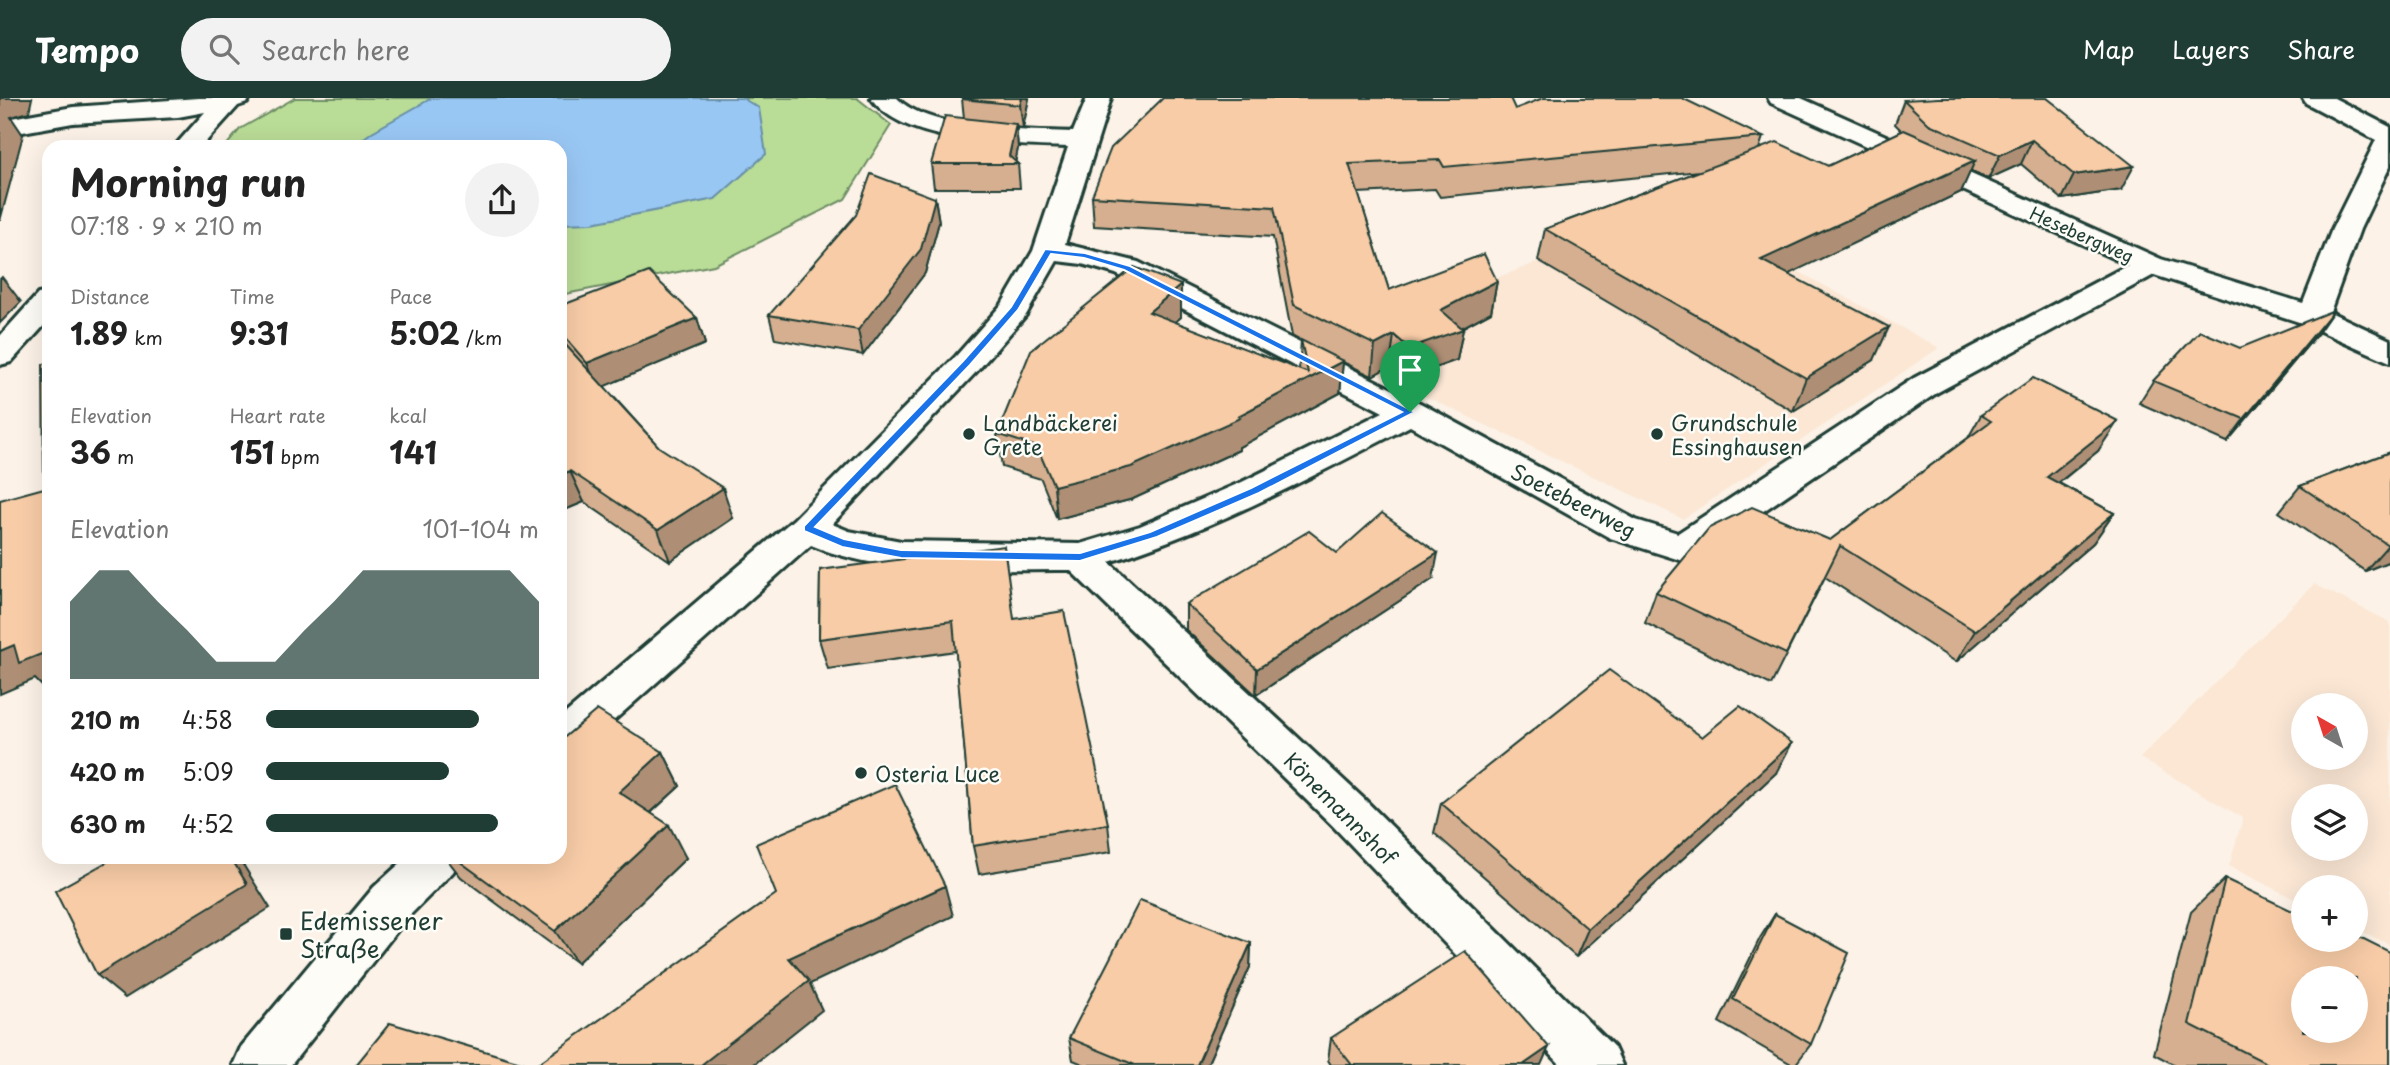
<!DOCTYPE html>
<meta charset="utf-8">
<style>
body{margin:0;font-family:"Playpen Sans",sans-serif;background:#f2f2f2;color:#222;height:100vh;display:flex;flex-direction:column;font-size:26px;white-space:nowrap}
*{box-sizing:border-box;margin:0}
p{font-size:23px;color:#767676}
.icon{flex:none;width:38px;height:38px;fill:none;stroke:currentColor;stroke-width:2;stroke-linecap:round;stroke-linejoin:round}
.map{position:relative;flex:1;overflow:hidden}
.drawer{position:absolute;left:42px;top:42px;width:525px;height:724px;display:flex;flex-direction:column;background:#fff;border-radius:21px;box-shadow:0 7px 28px #0002}
.drawer>*{flex:none}
.needle{width:46px;rotate:321deg}
.fabs{position:absolute;left:2291px;top:595px;display:grid;gap:14px}
.fabs a{display:grid;place-items:center;width:77px;height:77px;border-radius:50%;background:#fff;box-shadow:0 7px 28px #0002;font-size:35px}
.pin{position:absolute;display:grid;place-items:center;width:60px;height:60px;color:#fff;margin:-72px -30px;border-radius:50% 50% 50% 0;rotate:-45deg;box-shadow:0 0 7px #0007}
.pin .icon{rotate:45deg}
.round{display:grid;place-items:center;flex:none;width:74px;height:74px;border-radius:37px;background:#f2f2f2}
.head{display:flex;align-items:center;justify-content:space-between;height:119px;padding:0 28px}
h1{font-size:38px;font-weight:700;line-height:52px}
.figures{display:grid;grid-template-columns:repeat(3,1fr);gap:10px;height:119px;padding:7px 28px}
.figures div{display:grid;align-content:center}
.figures b{font-size:30px;font-weight:700}
.figures small{font-size:19px;font-weight:400}
.figures p{font-size:19px}
.chart{height:196px;padding:14px 28px}
.chart p{display:flex;justify-content:space-between}
.chart svg{width:100%;height:126px;margin-top:7px;fill:#1f3d34;opacity:.7}
ul{padding:0 28px;list-style:none;font-size:23px}
li{display:grid;grid-template-columns:112px 84px 1fr;align-items:center;height:52px}
li i{height:18px;border-radius:9px;background:#1f3d34}
header{display:flex;align-items:center;gap:42px;box-sizing:border-box;height:98px;padding:0 35px;background:#1f3d34;color:#fff}
header strong{font-size:33px}
nav{display:flex;gap:38px;margin-inline-start:auto;font-size:24px}
.search{width:490px;height:63px;background:#f2f2f2;display:flex;align-items:center;gap:18px;box-sizing:border-box;padding:0 24px;border-radius:38px;color:#767676;font-size:26px}
.map>svg:first-child{display:block}
.built{fill:#fbe7d4;fill-rule:evenodd}
.green{fill:#b9dc96;stroke:#6c8c65;stroke-width:2}
.water{fill:#99c7f4;stroke:#6890a7;stroke-width:2}
.lines{fill:none;stroke-linecap:round;stroke-linejoin:round}
.street-casing{stroke:#1f3d34;stroke-width:6}
.street{fill:#fdfcf7;fill-rule:evenodd}
.wall{fill:#d5af90;stroke:#1f3d34;stroke-width:2}
.shaded-wall{fill:#ae8f75;stroke:#1f3d34;stroke-width:2}
.building{fill:#f8cca7;stroke:#1f3d34;stroke-width:2;fill-rule:evenodd}
.route{fill:#1a73e8;stroke:#fff;stroke-width:2;fill-rule:evenodd}
.poi-dot{fill:#1f3d34;stroke:#fdfcf7;stroke-width:2.5}
.labels{text-anchor:middle;dominant-baseline:central;stroke-width:5;stroke-linejoin:round;paint-order:stroke}
.far-street-label{font-size:18px;fill:#1f3d34;stroke:#fdfcf7}
.poi-label{font-size:21px;fill:#1f3d34;stroke:#fdfcf7;text-anchor:start}
.street-label{font-size:21px;fill:#1f3d34;stroke:#fdfcf7}
.near-poi-label{font-size:24px;fill:#1f3d34;stroke:#fdfcf7;text-anchor:start}
</style>
<header>
<strong>Tempo</strong>
<div class="search"><svg class="icon" aria-label="search" viewBox="0 0 24 24"><circle cx="10" cy="10" r="6"/><path d="M15 15l6 6"/></svg>Search here</div>
<nav><a>Map</a><a>Layers</a><a>Share</a></nav>
</header>
<div class="map">
<svg width="2390" height="967" viewBox="0 0 2390 967">
<rect width="100%" height="100%" fill="#fcf2e7"/>
<filter id="ink" filterUnits="userSpaceOnUse"><feTurbulence type="fractalNoise" baseFrequency=".0143" numOctaves="2"/><feDisplacementMap in="SourceGraphic" scale="14" xChannelSelector="R" yChannelSelector="G"/><feConvolveMatrix kernelMatrix="1 2 1 2 8 2 1 2 1" color-interpolation-filters="sRGB"/></filter>
<g filter="url(#ink)">
<g class="built">
<path d="M 1680,109 L 1939,250 L 1683,421 L 1324,250 L 1411,213 Z"/>
<path d="M 2314,486 L 2390,524 L 2390,847 L 2356,830 L 2356,789 L 2303,789 L 2303,805 L 2229,768 L 2243,720 L 2140,660 ZM 2303,607 L 2356,607 L 2356,660 L 2303,660 ZM 2303,698 L 2356,698 L 2356,751 L 2303,751 Z"/>
</g>
<path class="green" d="M 295,0 L 857,0 L 891,27 L 845,101 L 714,167 L 560,197 L 560,49 L 225,49 L 240,31 Z"/>
<path class="water" d="M 432,0 L 742,0 L 759,10 L 766,56 L 715,101 L 592,125 L 560,126 L 560,49 L 352,49 L 372,34 Z"/>
<g class="lines">
<defs>
<g id="street">
<path d="M 198,0 L 250,0 L 247,5 L 238,8 L 201,49 L 174,49 L 205,14 L 178,19 L 73,25 L 0,38 L 0,22 L 73,9 Z"/>
<path d="M 871,0 L 897,0 C 930,34 1027,32 1073,34 L 1087,0 L 1111,0 L 1065,146 L 1138,164 L 1422,306 L 1636,422 L 1678,435 L 1914,280 L 2128,167 L 1771,5 L 1768,0 L 1801,0 L 2161,161 L 2303,205 L 2332,131 L 2376,42 L 2306,5 L 2303,0 L 2334,0 L 2390,29 L 2390,68 L 2360,131 L 2330,214 L 2390,242 L 2390,264 L 2302,225 L 2154,177 L 1938,294 L 1696,459 L 1683,463 L 1610,440 L 1410,328 C 1311,379 1215,431 1109,464 L 1364,701 L 1614,949 L 1622,967 L 1561,967 L 1332,727 L 1070,472 C 987,471 889,480 811,447 L 575,657 L 560,662 L 560,620 L 794,421 L 956,258 L 1002,206 L 1033,153 L 1068,49 C 1014,47 903,47 871,0 ZM 1057,163 L 1082,166 L 1116,176 L 1383,314 L 1242,384 L 1140,428 L 1080,446 L 901,443 L 849,433 L 832,426 L 978,272 L 1026,217 Z"/>
<path d="M 49,194 L 49,222 L 11,264 L 0,267 L 0,238 L 38,196 Z"/>
<path d="M 406,760 L 460,760 L 453,774 L 408,819 L 291,967 L 233,967 L 241,949 L 374,789 Z"/>
</g>
</defs>
<use href="#street" class="street-casing"/>
<use href="#street" class="street"/>
</g>
<g class="wall">
<path d="M 1029,0 L 1023,30 L 1016,29 L 1018,50 L 1015,64 L 1018,66 L 1020,90 L 934,90 L 931,66 L 964,20 L 962,1 Z"/>
<path d="M 2047,0 L 2121,92 L 2062,101 L 2021,66 L 1988,81 L 1970,73 L 1961,94 L 1788,176 L 1874,262 L 1793,313 L 1538,163 L 1545,131 L 1700,73 L 1440,99 L 1435,91 L 1358,95 L 1389,192 L 1497,183 L 1491,214 L 1461,230 L 1463,231 L 1457,262 L 1404,281 L 1390,268 L 1372,278 L 1343,264 L 1340,295 L 1239,349 L 1239,352 L 1133,401 L 1057,421 L 1041,381 L 1002,369 L 997,336 L 1181,187 L 1181,219 L 1175,224 L 1299,272 L 1301,243 L 1292,238 L 1273,139 L 1094,128 L 1092,98 L 1515,11 L 1763,39 L 1759,51 L 1828,68 L 1902,33 L 1895,26 L 1904,2 Z"/>
<path d="M 935,100 L 939,124 L 925,175 L 863,257 L 775,241 L 769,217 Z"/>
<path d="M 560,208 L 697,220 L 705,246 L 604,288 L 659,349 L 733,420 L 670,463 L 584,404 L 560,414 Z"/>
<path d="M 2318,235 L 2227,344 L 2139,305 L 2153,283 L 2240,250 Z"/>
<path d="M 1981,317 L 2098,353 L 2059,385 L 2114,415 L 2093,445 L 1956,564 L 1825,479 L 1771,587 L 1645,525 L 1656,494 L 1830,442 L 1968,340 Z"/>
<path d="M 2390,354 L 2390,463 L 2365,473 L 2279,414 L 2300,388 Z"/>
<path d="M 1337,455 L 1433,481 L 1256,597 L 1186,532 L 1186,506 Z"/>
<path d="M 820,472 L 1014,521 L 1108,726 L 1111,754 L 979,776 L 973,748 L 956,553 L 828,571 L 819,541 Z"/>
<path d="M 1702,639 L 1776,675 L 1576,859 L 1434,735 L 1441,705 Z"/>
<path d="M 663,654 L 680,688 L 651,715 L 686,760 L 577,865 L 461,779 L 446,760 L 560,760 Z"/>
<path d="M 2225,781 L 2303,842 L 2390,967 L 2175,967 L 2154,956 L 2191,814 Z"/>
<path d="M 1775,816 L 1811,946 L 1795,967 L 1793,967 L 1719,924 L 1760,840 Z"/>
<path d="M 1251,845 L 1250,869 L 1207,967 L 1085,967 L 1073,962 L 1069,940 Z"/>
<path d="M 1331,940 L 1541,967 L 1331,967 L 1328,962 Z"/>
</g>
<g class="shaded-wall">
<path d="M 0,0 L 32,0 L 29,14 L 11,19 L 23,37 L 0,123 Z"/>
<path d="M 1022,0 L 1029,0 L 1023,30 L 1020,7 Z"/>
<path d="M 1016,26 L 1018,50 L 1015,66 L 1009,58 Z"/>
<path d="M 2032,42 L 2021,66 L 1988,81 L 2000,57 Z"/>
<path d="M 1975,63 L 1961,94 L 1749,195 L 1761,162 Z"/>
<path d="M 2134,68 L 2121,92 L 2062,101 L 2074,77 Z"/>
<path d="M 935,100 L 939,124 L 925,175 L 863,257 L 858,232 Z"/>
<path d="M 2,179 L 21,204 L 0,225 L 0,181 Z"/>
<path d="M 1497,183 L 1491,214 L 1452,235 L 1463,231 L 1457,262 L 1404,281 L 1409,250 L 1441,212 Z"/>
<path d="M 1181,187 L 1181,219 L 1150,246 L 1149,214 Z"/>
<path d="M 2334,212 L 2318,235 L 2227,344 L 2244,321 Z"/>
<path d="M 697,220 L 705,246 L 598,291 L 587,265 Z"/>
<path d="M 1889,229 L 1874,262 L 1793,313 L 1806,280 Z"/>
<path d="M 1394,237 L 1390,268 L 1372,278 L 1375,247 Z"/>
<path d="M 1343,263 L 1340,295 L 1239,349 L 1239,352 L 1133,401 L 1057,421 L 1054,388 L 1238,318 Z"/>
<path d="M 2118,323 L 2098,353 L 2028,409 L 2047,379 Z"/>
<path d="M 570,373 L 584,404 L 560,414 L 560,377 Z"/>
<path d="M 723,390 L 733,420 L 670,463 L 658,432 Z"/>
<path d="M 2114,415 L 2093,445 L 1956,564 L 1975,533 Z"/>
<path d="M 2388,447 L 2390,447 L 2390,463 L 2365,473 Z"/>
<path d="M 1438,455 L 1433,481 L 1256,597 L 1257,571 Z"/>
<path d="M 14,547 L 49,553 L 49,595 L 35,581 L 0,596 L 0,553 Z"/>
<path d="M 1792,645 L 1776,675 L 1576,859 L 1588,831 Z"/>
<path d="M 663,654 L 680,688 L 637,727 L 619,694 Z"/>
<path d="M 669,727 L 686,760 L 577,865 L 555,833 Z"/>
<path d="M 231,760 L 239,760 L 270,810 L 125,900 L 97,877 Z"/>
<path d="M 945,788 L 953,818 L 810,886 L 822,912 L 753,967 L 701,967 L 789,860 Z"/>
<path d="M 1251,845 L 1250,869 L 1207,967 L 1197,967 Z"/>
<path d="M 1549,949 L 1541,967 L 1523,967 Z"/>
</g>
<g class="building">
<path d="M 962,0 L 1022,0 L 1020,7 L 962,1 Z"/>
<path d="M 1163,0 L 1510,0 L 1515,11 L 1543,0 L 1682,0 L 1763,39 L 1444,69 L 1440,62 L 1349,66 L 1389,192 L 1484,156 L 1497,183 L 1441,212 L 1463,231 L 1409,250 L 1394,237 L 1375,247 L 1294,207 L 1274,109 L 1092,98 L 1111,50 Z"/>
<path d="M 1938,0 L 2047,0 L 2134,68 L 2074,77 L 2032,42 L 2000,57 L 1929,26 L 1904,2 Z"/>
<path d="M 945,18 L 1016,26 L 1009,58 L 1018,66 L 931,66 Z"/>
<path d="M 1904,32 L 1975,63 L 1761,162 L 1889,229 L 1806,280 L 1545,131 L 1777,44 L 1828,68 Z"/>
<path d="M 871,76 L 935,100 L 921,151 L 858,232 L 769,217 L 856,117 Z"/>
<path d="M 1134,169 L 1181,187 L 1149,214 L 1308,275 L 1301,242 L 1343,263 L 1238,318 L 1240,320 L 1131,369 L 1054,388 L 1037,349 L 997,336 L 1031,252 Z"/>
<path d="M 649,174 L 697,220 L 587,265 L 560,234 L 560,208 Z"/>
<path d="M 2334,212 L 2244,321 L 2153,283 L 2200,233 L 2240,250 Z"/>
<path d="M 562,243 L 659,349 L 723,390 L 658,432 L 570,373 L 560,377 L 560,244 Z"/>
<path d="M 49,265 L 49,553 L 19,565 L 14,547 L 0,553 L 0,402 L 44,390 L 43,266 Z"/>
<path d="M 2033,280 L 2118,323 L 2047,379 L 2114,415 L 1975,533 L 1840,448 L 1786,556 L 1656,494 L 1709,430 L 1752,409 L 1830,442 L 1991,323 L 1981,317 Z"/>
<path d="M 2390,354 L 2390,447 L 2388,447 L 2300,388 Z"/>
<path d="M 1382,415 L 1438,455 L 1257,571 L 1186,506 L 1309,433 L 1337,455 Z"/>
<path d="M 1004,448 L 1014,521 L 1064,513 L 1108,726 L 973,748 L 953,523 L 819,541 L 820,472 Z"/>
<path d="M 1609,572 L 1702,639 L 1740,608 L 1792,645 L 1588,831 L 1441,705 Z"/>
<path d="M 597,612 L 663,654 L 619,694 L 669,727 L 555,833 L 455,760 L 560,760 L 560,643 Z"/>
<path d="M 895,686 L 945,788 L 789,860 L 809,883 L 701,967 L 536,967 L 776,796 L 756,746 Z"/>
<path d="M 114,760 L 231,760 L 247,786 L 97,877 L 55,793 Z"/>
<path d="M 2225,781 L 2303,818 L 2303,842 L 2356,842 L 2356,837 L 2390,854 L 2390,967 L 2270,967 L 2189,926 ZM 2303,880 L 2356,880 L 2356,933 L 2303,933 Z"/>
<path d="M 1140,802 L 1251,845 L 1197,967 L 1135,967 L 1069,940 Z"/>
<path d="M 1775,816 L 1849,855 L 1811,946 L 1733,901 Z"/>
<path d="M 1465,853 L 1549,949 L 1523,967 L 1352,967 L 1331,940 Z"/>
<path d="M 390,925 L 531,967 L 356,967 Z"/>
</g>
</g>
<path class="route" d="M 1045,151 L 1085,155 L 1130,168 L 1415,314 L 1259,395 L 1157,439 L 1080,463 L 901,460 L 842,449 L 804,433 L 804,428 L 963,263 L 1011,209 ZM 1051,156 L 1084,160 L 1124,172 L 1402,314 L 1251,390 L 1150,434 L 1080,455 L 901,452 L 844,441 L 815,429 L 970,267 L 1018,212 Z"/>
<g class="poi-dot">
<circle cx="969" cy="336" r="7"/>
<circle cx="1657" cy="336" r="7"/>
<circle cx="861" cy="675" r="7"/>
<rect x="279" y="829" width="14" height="14" rx="3.5"/>
</g>
<g class="labels">
<g class="far-street-label">
<text transform="translate(2082 136) rotate(24)">Hesebergweg</text>
</g>
<g class="poi-label">
<text x="983" y="324">Landbäckerei<tspan x="983" dy="24">Grete</tspan></text>
<text x="1671" y="324">Grundschule<tspan x="1671" dy="24">Essinghausen</tspan></text>
<text x="875" y="675">Osteria Luce</text>
</g>
<g class="street-label">
<text transform="translate(1574 402) rotate(27)">Soetebeerweg</text>
<text transform="translate(1341 710) rotate(45)">Könemannshof</text>
</g>
<g class="near-poi-label">
<text x="300" y="822">Edemissener<tspan x="300" dy="28">Straße</tspan></text>
</g>
</g>
</svg>
<div class="fabs">
<a><svg class="needle" viewBox="-14 -14 28 28"><path d="M0-13l5 13h-10z" fill="#e53935"/><path d="M0 13l5-13h-10z" fill="#767676"/></svg></a>
<a><svg class="icon" aria-label="layers" viewBox="0 0 24 24"><path d="M12 4l9 5-9 5-9-5zM3 14l9 5 9-5"/></svg></a>
<a>+</a>
<a>−</a>
</div>
<div class="pin" style="left:1410px;top:314px;background:#1e9e55"><svg class="icon" aria-label="arrive" viewBox="0 0 24 24"><path d="M6 21V4h12l-3 4 3 4H6"/></svg></div>
<section class="drawer">
<div class="head"><div><h1>Morning run</h1><p>07:18 · 9 × 210 m</p></div><a class="round"><svg class="icon" aria-label="share" viewBox="0 0 24 24"><path d="M12 15V3M7 8l5-5 5 5M5 13v7h14v-7"/></svg></a></div>
<div class="figures">
<div><p>Distance</p><b>1.89<small> km</small></b></div>
<div><p>Time</p><b>9:31</b></div>
<div><p>Pace</p><b>5:02<small> /km</small></b></div>
</div>
<div class="figures">
<div><p>Elevation</p><b>36<small> m</small></b></div>
<div><p>Heart rate</p><b>151<small> bpm</small></b></div>
<div><p>kcal</p><b>141</b></div>
</div>
<div class="chart"><p><span>Elevation</span>101–104 m</p>
<svg viewBox="0 0 160 44" preserveAspectRatio="none"><path d="M0 44V17L10 6L20 6L30 17L40 27L50 38L60 38L70 38L80 27L90 17L100 6L110 6L120 6L130 6L140 6L150 6L160 17V44z"/></svg>
</div>
<ul>
<li><b>210 m</b>4:58<i style="width:78%"></i></li>
<li><b>420 m</b>5:09<i style="width:67%"></i></li>
<li><b>630 m</b>4:52<i style="width:85%"></i></li>
</ul>
</section>
</div>
